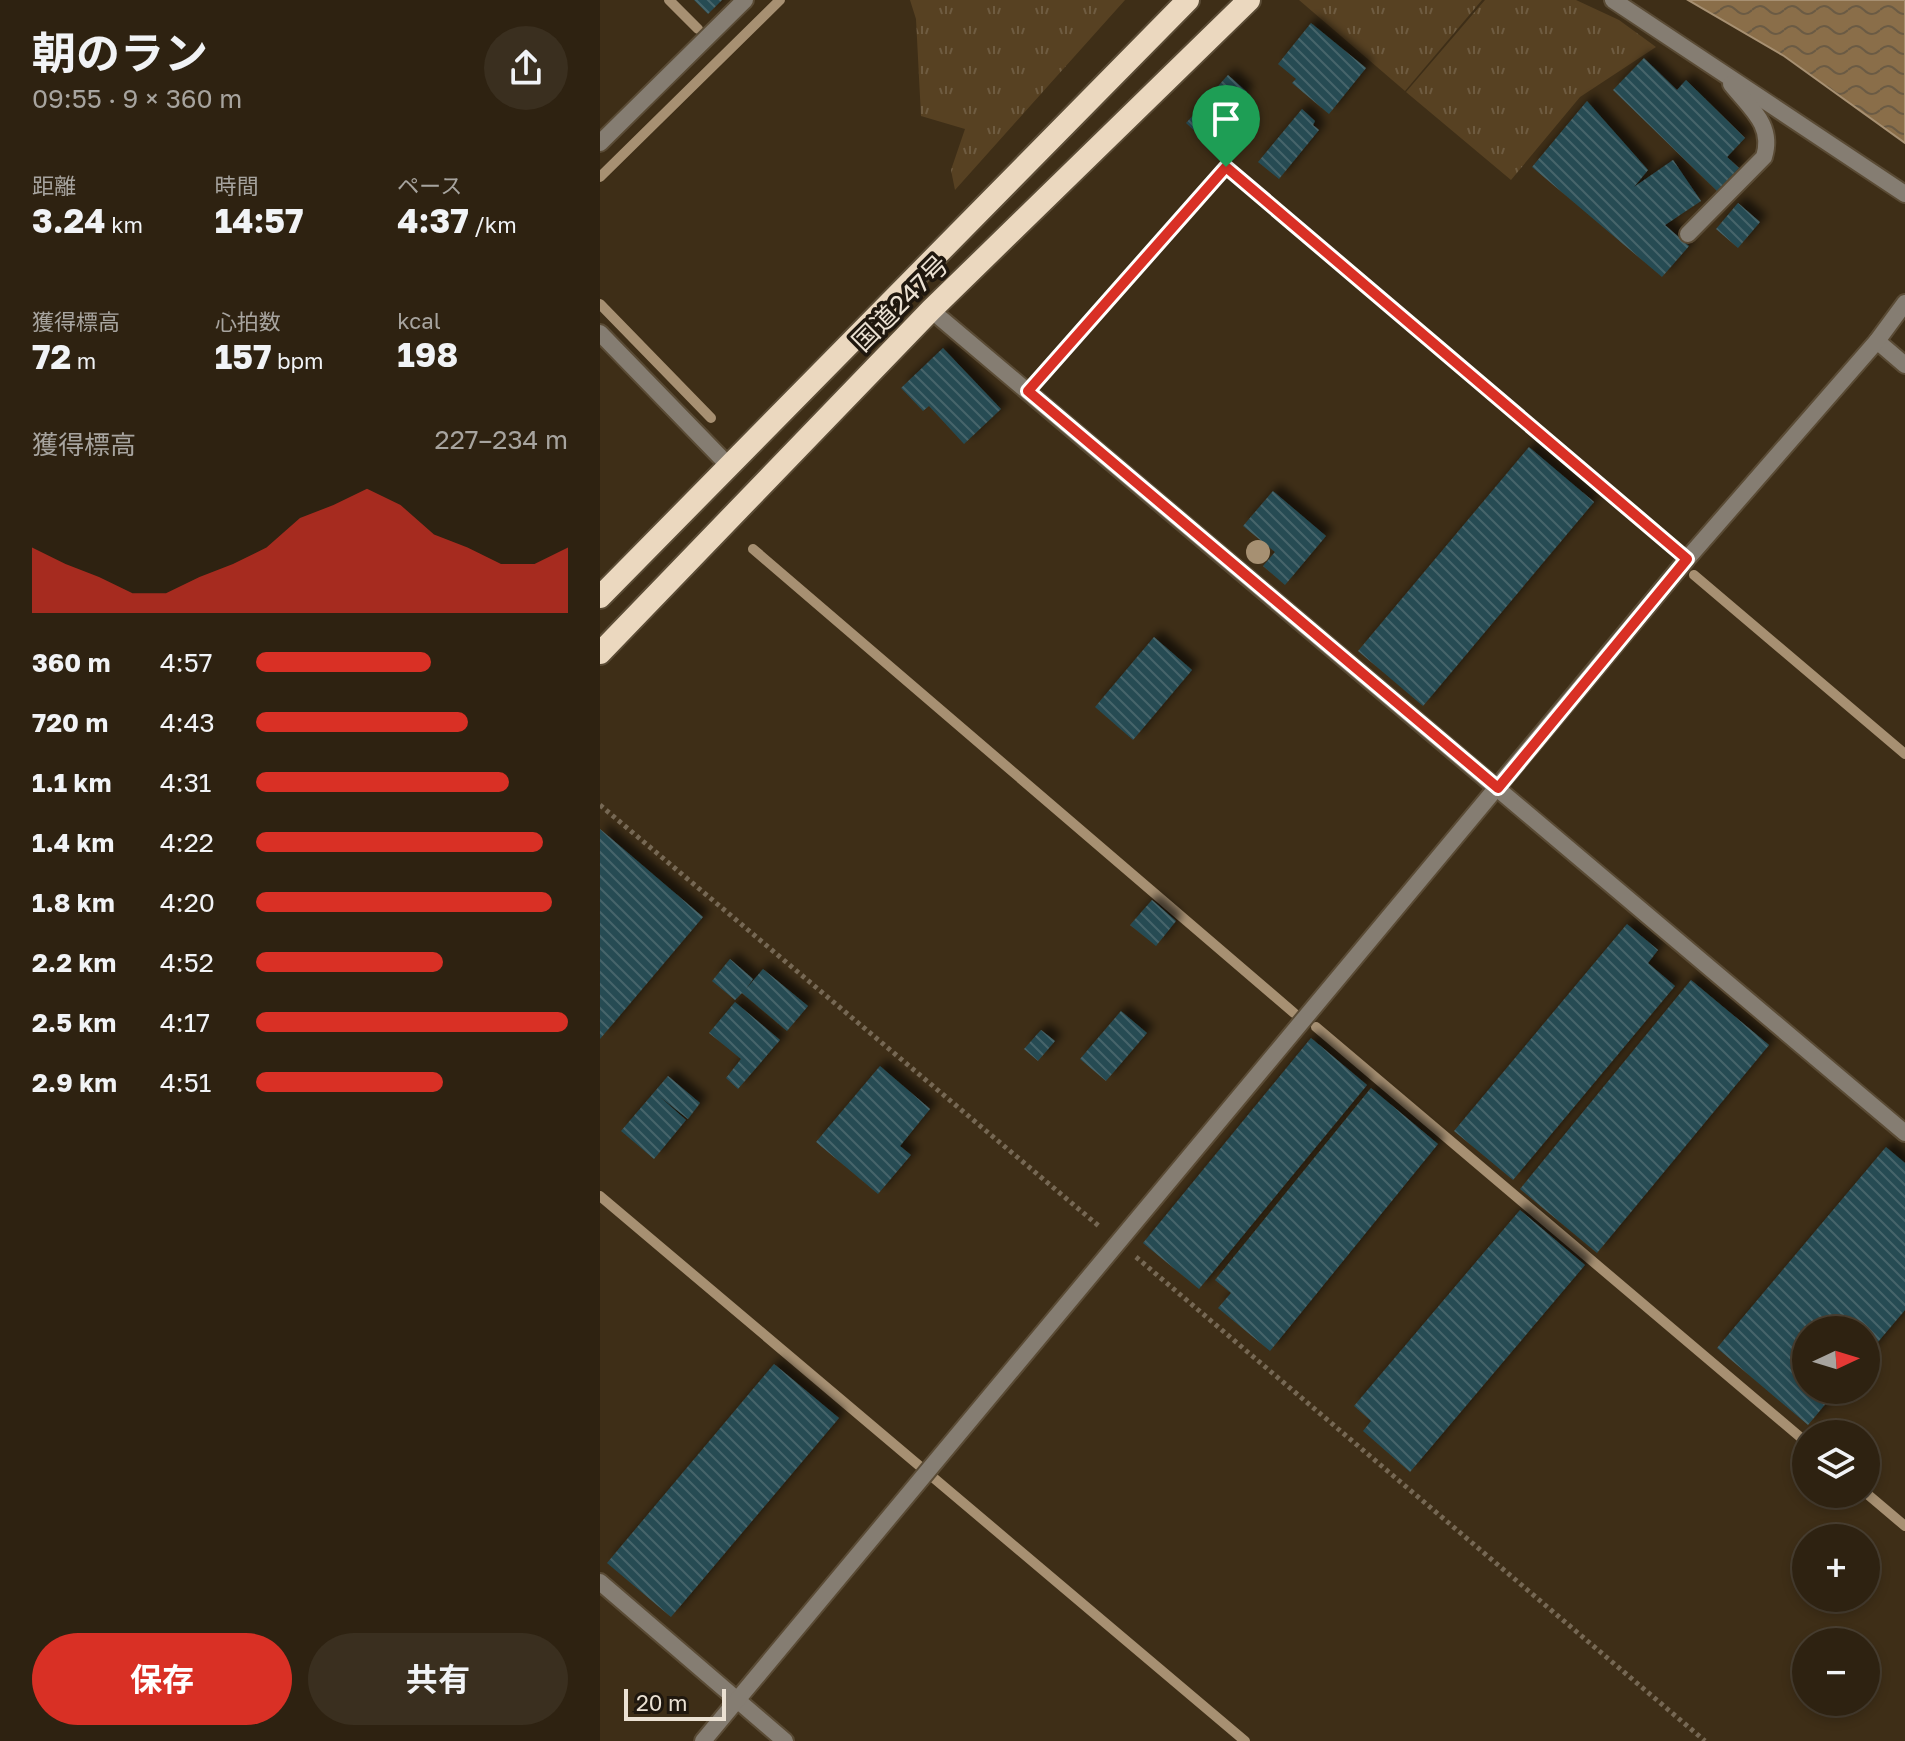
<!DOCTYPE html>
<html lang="ja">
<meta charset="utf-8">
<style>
body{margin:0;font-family:"Golos Text","Noto Sans JP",sans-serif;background:#3a2f1f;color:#f1f3f6;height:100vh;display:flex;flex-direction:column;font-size:30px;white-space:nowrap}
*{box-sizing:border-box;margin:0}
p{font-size:26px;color:#a7a49f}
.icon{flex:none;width:44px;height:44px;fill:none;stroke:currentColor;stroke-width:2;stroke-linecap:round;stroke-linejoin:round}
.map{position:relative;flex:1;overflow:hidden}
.side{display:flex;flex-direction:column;background:#2e2211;width:600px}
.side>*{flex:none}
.needle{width:52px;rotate:86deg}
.tools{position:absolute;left:1192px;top:1316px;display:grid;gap:16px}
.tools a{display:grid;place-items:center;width:88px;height:88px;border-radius:50%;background:#2e2211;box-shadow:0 4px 12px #0003,0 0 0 2px #493f31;font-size:40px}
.scale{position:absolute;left:24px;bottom:20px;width:102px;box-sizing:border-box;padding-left:8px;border:4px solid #ebe1d3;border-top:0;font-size:22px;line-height:28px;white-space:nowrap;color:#ebe1d3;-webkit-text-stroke:6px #1f170e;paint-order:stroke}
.pin{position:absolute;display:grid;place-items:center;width:68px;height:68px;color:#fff;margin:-82px -34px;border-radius:50% 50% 50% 0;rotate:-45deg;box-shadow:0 0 8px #0007}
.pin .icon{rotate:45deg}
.round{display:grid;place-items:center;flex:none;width:84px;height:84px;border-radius:42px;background:#3a2f1f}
.headline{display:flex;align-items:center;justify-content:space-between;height:136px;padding:0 32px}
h1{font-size:44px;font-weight:700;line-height:60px}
.metrics{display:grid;grid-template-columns:repeat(3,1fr);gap:12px;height:136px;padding:8px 32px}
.metrics div{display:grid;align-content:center}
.metrics b{font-size:34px;font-weight:700}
.metrics small{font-size:22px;font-weight:400}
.metrics p{font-size:22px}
.chart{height:224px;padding:16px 32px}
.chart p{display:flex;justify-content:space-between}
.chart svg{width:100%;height:144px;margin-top:8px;fill:#d93025;opacity:.7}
.primary-button{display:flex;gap:16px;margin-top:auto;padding:16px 32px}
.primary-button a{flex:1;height:92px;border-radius:48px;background:#d93025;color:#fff;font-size:32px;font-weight:700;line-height:92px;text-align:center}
.primary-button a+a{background:#3a2f1f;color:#f1f3f6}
ul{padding:0 32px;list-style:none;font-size:26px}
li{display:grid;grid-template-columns:128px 96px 1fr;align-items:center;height:60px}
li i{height:20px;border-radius:10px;background:#d93025}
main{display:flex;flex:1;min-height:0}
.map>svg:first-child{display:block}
.grass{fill:url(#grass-tufts)}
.water{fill:url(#water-waves);stroke:#a79072;stroke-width:2}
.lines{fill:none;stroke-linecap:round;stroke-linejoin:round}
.stream{stroke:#a79072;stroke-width:10}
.building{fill:url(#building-back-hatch);filter:url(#shadow)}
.minor-casing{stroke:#5a4b35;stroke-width:20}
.trunk-casing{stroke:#5a4b35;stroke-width:26}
.path{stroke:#766854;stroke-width:5;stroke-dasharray:4 4;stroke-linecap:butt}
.minor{stroke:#857d72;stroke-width:16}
.trunk{stroke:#ebd8bf;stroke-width:22}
.tree{fill:#a69072}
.route-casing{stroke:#fff;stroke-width:16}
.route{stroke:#d93025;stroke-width:10}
.labels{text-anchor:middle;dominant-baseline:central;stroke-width:7;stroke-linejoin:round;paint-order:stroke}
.street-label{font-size:26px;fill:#ebe1d3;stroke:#1f170e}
</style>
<main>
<section class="side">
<div class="headline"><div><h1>朝のラン</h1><p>09:55 · 9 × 360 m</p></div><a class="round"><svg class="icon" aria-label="share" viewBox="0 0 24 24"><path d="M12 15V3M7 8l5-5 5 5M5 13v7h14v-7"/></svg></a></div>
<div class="metrics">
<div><p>距離</p><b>3.24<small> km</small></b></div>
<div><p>時間</p><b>14:57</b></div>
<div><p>ペース</p><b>4:37<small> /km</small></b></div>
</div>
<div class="metrics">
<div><p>獲得標高</p><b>72<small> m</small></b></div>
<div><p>心拍数</p><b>157<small> bpm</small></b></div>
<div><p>kcal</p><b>198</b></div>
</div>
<div class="chart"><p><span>獲得標高</span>227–234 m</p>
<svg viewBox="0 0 160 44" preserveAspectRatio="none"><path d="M0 44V24L10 29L20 33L30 38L40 38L50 33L60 29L70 24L80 15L90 11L100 6L110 11L120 20L130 24L140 29L150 29L160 24V44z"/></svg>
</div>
<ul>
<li><b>360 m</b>4:57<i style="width:56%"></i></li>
<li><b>720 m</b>4:43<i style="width:68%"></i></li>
<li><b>1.1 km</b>4:31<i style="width:81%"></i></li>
<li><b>1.4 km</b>4:22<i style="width:92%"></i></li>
<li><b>1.8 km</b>4:20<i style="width:95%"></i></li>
<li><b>2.2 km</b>4:52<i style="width:60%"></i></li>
<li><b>2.5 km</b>4:17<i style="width:100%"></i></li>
<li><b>2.9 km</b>4:51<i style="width:60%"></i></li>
</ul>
<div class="primary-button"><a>保存</a><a>共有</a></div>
</section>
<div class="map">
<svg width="1305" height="1741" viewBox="0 0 1305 1741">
<defs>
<pattern id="grass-tufts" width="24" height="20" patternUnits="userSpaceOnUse" patternTransform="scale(2)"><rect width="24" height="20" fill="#574122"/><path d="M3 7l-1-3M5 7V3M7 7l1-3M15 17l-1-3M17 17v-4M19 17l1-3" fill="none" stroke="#6f5c41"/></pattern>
<pattern id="water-waves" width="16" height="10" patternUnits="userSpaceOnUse" patternTransform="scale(2)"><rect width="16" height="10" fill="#8a6e49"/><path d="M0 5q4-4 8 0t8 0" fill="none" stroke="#6b5b44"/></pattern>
<pattern id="building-back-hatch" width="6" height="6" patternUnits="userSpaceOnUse" patternTransform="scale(2)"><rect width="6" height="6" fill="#284b53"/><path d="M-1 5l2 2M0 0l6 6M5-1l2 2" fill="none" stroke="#47656b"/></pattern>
<filter id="shadow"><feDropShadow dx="7" dy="-7" stdDeviation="4" flood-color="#0009"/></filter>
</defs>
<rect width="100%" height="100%" fill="#3e2e17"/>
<g class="grass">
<path d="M 310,0 L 525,0 L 355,190 L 351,170 L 365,129 L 321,116 L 316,19 Z"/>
<path d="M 699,0 L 882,0 L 805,91 Z"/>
<path d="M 885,0 L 976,0 L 1019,20 L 1056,47 L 980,97 L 911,180 L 806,92 Z"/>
</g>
<path class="water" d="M 1088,0 L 1305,0 L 1305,143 L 1184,56 Z"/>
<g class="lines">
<g class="stream">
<path d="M 69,0 L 98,29"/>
<path d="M 0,177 L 180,0"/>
<path d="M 0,304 L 111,418"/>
<path d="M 153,549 L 694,1013"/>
<path d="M 1094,575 L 1305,754"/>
<path d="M 716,1027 L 1206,1442"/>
<path d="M 0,1196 L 645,1741"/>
<path d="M 1266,1493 L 1305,1526"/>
</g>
</g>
<g class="building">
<path d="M 94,0 L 122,0 L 108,14 Z"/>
<path d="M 711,23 L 766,68 L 729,114 L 692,83 L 696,79 L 678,64 Z"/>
<path d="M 1044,58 L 1077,90 L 1086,80 L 1145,138 L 1127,157 L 1139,168 L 1117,191 L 1013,90 Z"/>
<path d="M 628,75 L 647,92 L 632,110 L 612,93 Z"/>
<path d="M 610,97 L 646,129 L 621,155 L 586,123 Z"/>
<path d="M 987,101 L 1048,170 L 1034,187 L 1073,160 L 1101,201 L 1065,225 L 1089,246 L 1062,277 L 932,167 Z"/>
<path d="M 702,109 L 715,121 L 713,125 L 719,130 L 679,179 L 658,162 Z"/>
<path d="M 1138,203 L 1160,222 L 1138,248 L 1116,229 Z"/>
<path d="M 343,348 L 401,409 L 364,444 L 329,406 L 323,411 L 301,388 Z"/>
<path d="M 929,447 L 994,502 L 823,706 L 758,651 Z"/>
<path d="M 673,491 L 726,536 L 685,585 L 663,566 L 675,552 L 643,526 Z"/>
<path d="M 554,637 L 592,670 L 533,740 L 495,707 Z"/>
<path d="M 0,829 L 103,917 L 0,1039 Z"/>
<path d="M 552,900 L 576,921 L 556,946 L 530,925 Z"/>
<path d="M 1027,924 L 1058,950 L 1048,963 L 1075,986 L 913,1180 L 854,1131 Z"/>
<path d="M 130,959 L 153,979 L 146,989 L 163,969 L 208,1006 L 187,1031 L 142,993 L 135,1000 L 112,981 Z"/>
<path d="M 1091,980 L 1169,1045 L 997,1253 L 920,1189 Z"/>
<path d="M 135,1002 L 180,1040 L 138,1089 L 126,1078 L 141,1059 L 109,1033 Z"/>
<path d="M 521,1011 L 547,1033 L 506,1081 L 480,1059 Z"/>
<path d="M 441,1030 L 455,1041 L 438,1061 L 424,1049 Z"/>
<path d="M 711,1038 L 767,1085 L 599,1289 L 543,1243 Z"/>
<path d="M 280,1066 L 330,1109 L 300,1146 L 311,1155 L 278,1194 L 216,1142 Z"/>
<path d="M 68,1076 L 100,1103 L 88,1119 L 59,1096 L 86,1120 L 54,1159 L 21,1131 Z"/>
<path d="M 771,1088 L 838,1144 L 670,1351 L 618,1308 L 631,1293 L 615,1280 Z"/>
<path d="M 1286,1147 L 1305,1163 L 1305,1310 L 1266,1356 L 1266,1330 L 1206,1330 L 1206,1390 L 1237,1390 L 1208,1425 L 1117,1348 Z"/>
<path d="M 920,1210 L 985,1265 L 810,1472 L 763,1431 L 771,1421 L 754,1406 Z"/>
<path d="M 174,1364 L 239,1418 L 71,1617 L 7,1563 Z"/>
</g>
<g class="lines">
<defs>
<g id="minor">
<path d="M 1013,0 L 1305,194"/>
<path d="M 0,143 L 145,0"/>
<path d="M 1088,234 L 1164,157 C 1174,125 1150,108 1131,84"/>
<path d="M 331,310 L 1305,1133"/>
<path d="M 0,333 L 129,466"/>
<path d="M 1277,341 L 1305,365"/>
<path d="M 0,1582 L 185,1741"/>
<path d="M 103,1741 L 1087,559 L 1277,341 L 1305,303"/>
</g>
<g id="trunk">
<path d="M 0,597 L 588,0"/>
<path d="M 0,653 L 331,310 L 649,0"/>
</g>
</defs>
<use href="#minor" class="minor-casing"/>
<use href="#trunk" class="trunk-casing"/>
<g class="path">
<path d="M 442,375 L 626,167 L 1071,545"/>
<path d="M 0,805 L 500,1227"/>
<path d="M 536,1257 L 1105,1741"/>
</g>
<use href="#minor" class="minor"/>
<use href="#trunk" class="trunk"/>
</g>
<circle class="tree" cx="658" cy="552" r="12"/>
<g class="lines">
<defs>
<path id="route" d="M 626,167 L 1087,559 L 898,788 L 428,391 Z"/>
</defs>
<use href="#route" class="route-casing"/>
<use href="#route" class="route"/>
</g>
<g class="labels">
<g class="street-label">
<text transform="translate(300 303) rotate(-45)">国道247号</text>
</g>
</g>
</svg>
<div class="tools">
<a><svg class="needle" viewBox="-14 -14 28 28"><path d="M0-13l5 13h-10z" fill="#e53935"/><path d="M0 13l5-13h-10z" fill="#a7a49f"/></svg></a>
<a><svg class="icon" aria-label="layers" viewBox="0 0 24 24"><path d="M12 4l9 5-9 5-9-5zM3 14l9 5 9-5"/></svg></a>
<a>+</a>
<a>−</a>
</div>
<div class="scale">20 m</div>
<div class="pin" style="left:626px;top:167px;background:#1e9e55"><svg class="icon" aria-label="arrive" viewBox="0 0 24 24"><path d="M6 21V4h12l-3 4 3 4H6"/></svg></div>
</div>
</main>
